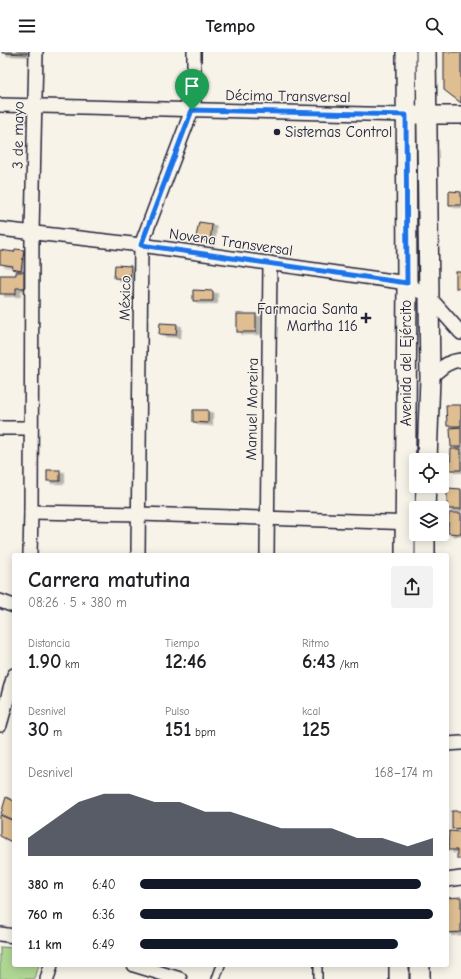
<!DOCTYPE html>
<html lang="es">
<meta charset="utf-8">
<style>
body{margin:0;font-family:"Comic Neue",sans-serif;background:#f2f2f2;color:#202124;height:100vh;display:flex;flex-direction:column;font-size:15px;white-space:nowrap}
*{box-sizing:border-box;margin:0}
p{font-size:13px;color:#757577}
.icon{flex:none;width:22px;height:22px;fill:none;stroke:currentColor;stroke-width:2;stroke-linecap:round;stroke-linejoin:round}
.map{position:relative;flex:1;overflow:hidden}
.side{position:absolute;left:12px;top:501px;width:437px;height:414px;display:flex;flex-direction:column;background:#fff;border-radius:4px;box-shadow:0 2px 10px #0003}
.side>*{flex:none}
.tools{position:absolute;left:409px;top:401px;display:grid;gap:8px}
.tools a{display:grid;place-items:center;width:40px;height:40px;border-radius:4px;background:#fff;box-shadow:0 2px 10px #0003;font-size:20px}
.pin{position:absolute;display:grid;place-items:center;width:34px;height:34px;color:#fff;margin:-41px -17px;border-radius:50% 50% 50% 0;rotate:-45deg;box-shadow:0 0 4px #0007}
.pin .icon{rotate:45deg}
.round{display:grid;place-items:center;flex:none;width:42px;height:42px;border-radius:4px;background:#f2f2f2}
.headline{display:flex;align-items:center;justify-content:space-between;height:68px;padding:0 16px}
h1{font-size:22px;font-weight:700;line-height:30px}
.stats{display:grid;grid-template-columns:repeat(3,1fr);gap:6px;height:68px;padding:4px 16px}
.stats div{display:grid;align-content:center}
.stats b{font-size:20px;font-weight:700}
.stats small{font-size:11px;font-weight:400}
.stats p{font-size:11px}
.chart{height:112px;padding:8px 16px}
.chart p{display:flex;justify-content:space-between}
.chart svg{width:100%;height:72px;margin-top:4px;fill:#111827;opacity:.7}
ul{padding:0 16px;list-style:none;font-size:13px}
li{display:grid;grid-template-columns:64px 48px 1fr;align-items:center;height:30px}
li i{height:10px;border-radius:5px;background:#111827}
header{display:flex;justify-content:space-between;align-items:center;height:52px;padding:0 16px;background:#fff;font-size:18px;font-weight:700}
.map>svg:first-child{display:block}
.green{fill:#afd794;stroke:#687c68}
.building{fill:#dfbf92;stroke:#22223b;filter:url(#shadow)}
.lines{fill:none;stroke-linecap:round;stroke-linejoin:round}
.service-casing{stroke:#22223b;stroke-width:10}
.minor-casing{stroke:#22223b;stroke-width:16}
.tertiary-casing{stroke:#22223b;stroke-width:20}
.secondary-casing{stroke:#22223b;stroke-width:22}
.service{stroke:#f7f3e8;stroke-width:7}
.minor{stroke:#f7f3e8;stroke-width:13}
.tertiary{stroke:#f7f3e8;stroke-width:17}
.secondary{stroke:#f7f3e8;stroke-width:19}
.route-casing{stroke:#fff;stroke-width:8}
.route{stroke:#1a73e8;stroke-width:5}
.poi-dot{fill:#22223b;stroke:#f7f3e8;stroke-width:1.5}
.labels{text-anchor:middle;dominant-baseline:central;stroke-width:3;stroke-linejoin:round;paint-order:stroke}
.street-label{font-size:15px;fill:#22223b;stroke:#f7f3e8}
.poi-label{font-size:15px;fill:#22223b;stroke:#f7f3e8;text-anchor:start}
</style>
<header><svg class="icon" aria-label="menu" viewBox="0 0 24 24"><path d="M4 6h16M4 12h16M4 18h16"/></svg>Tempo<svg class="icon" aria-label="search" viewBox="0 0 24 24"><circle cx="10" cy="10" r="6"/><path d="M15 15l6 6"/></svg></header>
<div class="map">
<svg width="461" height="927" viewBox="0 0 461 927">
<defs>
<filter id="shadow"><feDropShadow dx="4.5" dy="2.5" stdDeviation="0" flood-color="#0004"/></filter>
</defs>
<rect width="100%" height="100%" fill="#f7f3e8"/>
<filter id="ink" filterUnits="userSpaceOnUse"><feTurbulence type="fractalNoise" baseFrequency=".025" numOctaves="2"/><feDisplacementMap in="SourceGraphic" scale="8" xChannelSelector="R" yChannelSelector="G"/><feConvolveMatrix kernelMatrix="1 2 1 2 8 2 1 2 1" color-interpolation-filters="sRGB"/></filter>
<g filter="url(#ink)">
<path class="green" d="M 0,895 L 14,896 L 14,913 L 39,913 L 35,927 L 0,927 Z"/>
<g class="building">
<path d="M 2,0 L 27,0 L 27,2 L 2,1 Z"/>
<path d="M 444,0 L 461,0 L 461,51 L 444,38 Z"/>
<path d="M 449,139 L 461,140 L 461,153 L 449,153 Z"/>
<path d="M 199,170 L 212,172 L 210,191 L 196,185 Z"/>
<path d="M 15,197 L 24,198 L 21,219 L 12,217 L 13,214 L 0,212 L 0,198 L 14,200 Z"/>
<path d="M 115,213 L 131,214 L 130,227 L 114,226 Z"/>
<path d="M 16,220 L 24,220 L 24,236 L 16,236 L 16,242 L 0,242 L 0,223 L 16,223 Z"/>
<rect x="456" y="220" width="5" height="16"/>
<path d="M 193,238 L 213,239 L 213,249 L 193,249 Z"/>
<rect x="237" y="262" width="19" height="18"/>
<path d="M 160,271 L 177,272 L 176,283 L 159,282 Z"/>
<path d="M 446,353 L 461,353 L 461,374 L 447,374 Z"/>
<path d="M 193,358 L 208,358 L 208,371 L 193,370 Z"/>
<path d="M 461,375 L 461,395 L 451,395 L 450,376 Z"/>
<path d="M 451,397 L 461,397 L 461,418 L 450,418 Z"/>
<rect x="47" y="418" width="13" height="11"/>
<path d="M 447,436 L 461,437 L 461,457 L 447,457 Z"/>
<path d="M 449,461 L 461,461 L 461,482 L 448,481 Z"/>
<path d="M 6,745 L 14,749 L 14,768 L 1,762 Z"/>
<path d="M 452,759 L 461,759 L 461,776 L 452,777 Z"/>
<path d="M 0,763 L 14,769 L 14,791 L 0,784 Z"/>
<path d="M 449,779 L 461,780 L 461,807 L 457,807 L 457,798 L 448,798 Z"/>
<path d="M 461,845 L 461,880 L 447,881 L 447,846 Z"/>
</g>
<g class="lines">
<defs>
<g id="service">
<path d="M 216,927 L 221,913"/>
<path d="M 318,927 L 318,913"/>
</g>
<g id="minor">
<path d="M 0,53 L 406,63"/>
<path d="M 0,177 L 141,193 L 407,231 L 430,246 L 461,281"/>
<path d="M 430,326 C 440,317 447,309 461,308"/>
<path d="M 0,376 L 31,376"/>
<path d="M 31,460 L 139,462 L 416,471"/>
<path d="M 30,503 L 31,460 L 32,180 L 36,0"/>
<path d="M 138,503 L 141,193 L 192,58 L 194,58 L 194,0"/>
<path d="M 267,503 L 270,211"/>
<path d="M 0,549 L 14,554"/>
<path d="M 0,673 L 14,623"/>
<path d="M 447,692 L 461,691"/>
<path d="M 447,828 L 461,826"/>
<path d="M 0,882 L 14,884"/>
<path d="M 134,913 L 180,927"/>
<path d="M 47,927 L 51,913"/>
</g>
<path id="tertiary" d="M 406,63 L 461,63"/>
<g id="secondary">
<path d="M 426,0 L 430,326 L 427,408"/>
<path d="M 425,456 L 426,434"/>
<path d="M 405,503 L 407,231 L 406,0"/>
<path d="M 425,503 L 425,482"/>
<path d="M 399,927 L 399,913"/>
<path d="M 420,927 L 420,913"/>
</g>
</defs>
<use href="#service" class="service-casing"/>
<use href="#minor" class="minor-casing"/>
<use href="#tertiary" class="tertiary-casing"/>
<use href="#secondary" class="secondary-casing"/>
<use href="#service" class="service"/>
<use href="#minor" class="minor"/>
<use href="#tertiary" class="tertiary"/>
<use href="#secondary" class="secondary"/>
</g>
</g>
<g class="lines" filter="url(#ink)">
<defs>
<path id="route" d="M 192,58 L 406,63 L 407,231 L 141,193 Z"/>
</defs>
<use href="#route" class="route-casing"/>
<use href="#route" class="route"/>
</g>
<g class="poi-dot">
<circle cx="277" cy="80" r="4"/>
<path d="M364 260h4v4h4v4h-4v4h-4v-4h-4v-4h4z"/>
</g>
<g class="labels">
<g class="street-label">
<text transform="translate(288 44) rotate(1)">Décima Transversal</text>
<text transform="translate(18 83) rotate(-89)">3 de mayo</text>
<text transform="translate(231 190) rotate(8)">Novena Transversal</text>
<text transform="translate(125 246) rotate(-89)">México</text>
<text transform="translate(406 311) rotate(-90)">Avenida del Ejército</text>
<text transform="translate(252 357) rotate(-89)">Manuel Moreira</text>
</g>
<g class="poi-label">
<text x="285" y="80">Sistemas Control</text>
<text x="358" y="257" text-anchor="end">Farmacia Santa<tspan x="358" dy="17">Martha 116</tspan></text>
</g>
</g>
</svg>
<div class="tools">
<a><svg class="icon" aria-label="locate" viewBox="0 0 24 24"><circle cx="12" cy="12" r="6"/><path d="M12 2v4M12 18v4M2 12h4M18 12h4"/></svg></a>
<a><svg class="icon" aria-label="layers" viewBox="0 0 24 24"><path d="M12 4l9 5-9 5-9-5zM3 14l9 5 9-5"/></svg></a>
</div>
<div class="pin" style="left:192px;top:58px;background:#1e9e55"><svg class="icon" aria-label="arrive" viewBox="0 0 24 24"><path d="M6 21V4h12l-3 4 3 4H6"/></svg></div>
<section class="side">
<div class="headline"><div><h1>Carrera matutina</h1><p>08:26 · 5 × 380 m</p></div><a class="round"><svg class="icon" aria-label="share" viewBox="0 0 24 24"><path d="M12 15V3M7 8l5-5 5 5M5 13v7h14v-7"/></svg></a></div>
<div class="stats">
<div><p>Distancia</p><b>1.90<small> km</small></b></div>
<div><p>Tiempo</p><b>12:46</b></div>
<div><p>Ritmo</p><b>6:43<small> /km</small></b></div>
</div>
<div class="stats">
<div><p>Desnivel</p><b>30<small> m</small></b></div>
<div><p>Pulso</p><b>151<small> bpm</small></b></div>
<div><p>kcal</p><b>125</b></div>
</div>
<div class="chart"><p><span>Desnivel</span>168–174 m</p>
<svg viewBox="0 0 160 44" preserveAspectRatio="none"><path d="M0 44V33L10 22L20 11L30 6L40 6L50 11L60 11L70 17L80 17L90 22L100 27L110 27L120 27L130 33L140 33L150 38L160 33V44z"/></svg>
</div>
<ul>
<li><b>380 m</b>6:40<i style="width:96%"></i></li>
<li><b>760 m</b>6:36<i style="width:100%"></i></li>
<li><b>1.1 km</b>6:49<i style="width:88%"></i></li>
</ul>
</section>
</div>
